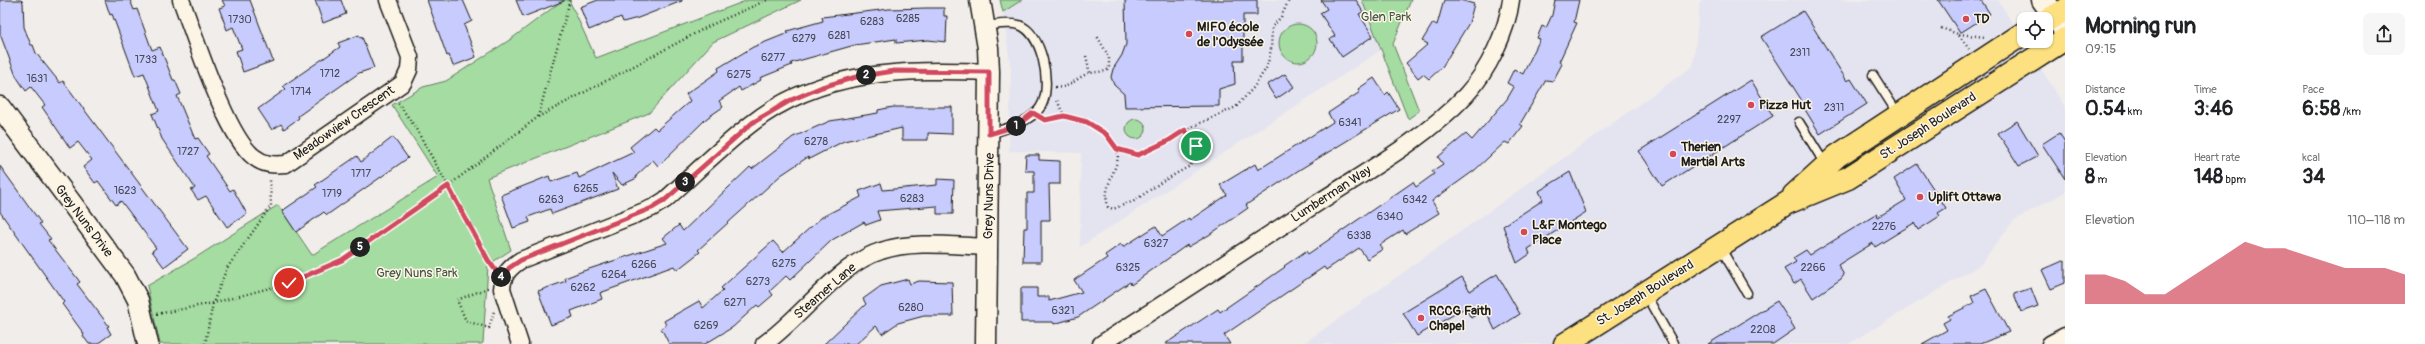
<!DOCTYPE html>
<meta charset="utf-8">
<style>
body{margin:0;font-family:Pangolin,sans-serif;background:#f6f6f6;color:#202124;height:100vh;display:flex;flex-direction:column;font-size:15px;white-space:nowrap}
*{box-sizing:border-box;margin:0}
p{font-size:13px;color:#757577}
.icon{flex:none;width:22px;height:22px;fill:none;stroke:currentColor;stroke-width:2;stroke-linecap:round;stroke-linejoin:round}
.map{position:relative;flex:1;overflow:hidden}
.panel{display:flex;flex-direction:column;background:#fff;width:360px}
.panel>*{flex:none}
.fabs{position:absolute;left:2017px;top:12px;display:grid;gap:8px}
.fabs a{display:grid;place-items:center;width:36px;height:36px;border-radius:8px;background:#fff;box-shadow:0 1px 3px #0004;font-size:20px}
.pin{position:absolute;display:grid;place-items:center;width:34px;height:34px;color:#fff;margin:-17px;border:2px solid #fff;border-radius:50%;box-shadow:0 1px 4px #0007}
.km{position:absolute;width:20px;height:20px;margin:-10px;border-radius:50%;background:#222;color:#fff;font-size:11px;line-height:20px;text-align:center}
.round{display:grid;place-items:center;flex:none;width:42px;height:42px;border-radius:8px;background:#f6f6f6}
.overview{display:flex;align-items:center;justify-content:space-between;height:68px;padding:0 20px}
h1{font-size:22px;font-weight:800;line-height:30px}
.figures{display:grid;grid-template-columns:repeat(3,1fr);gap:6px;height:68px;padding:4px 20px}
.figures div{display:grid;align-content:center}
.figures b{font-size:20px;font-weight:800}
.figures small{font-size:11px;font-weight:400}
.figures p{font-size:11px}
.chart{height:112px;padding:8px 20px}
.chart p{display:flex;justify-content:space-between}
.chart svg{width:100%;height:72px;margin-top:4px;fill:#d1495b;opacity:.7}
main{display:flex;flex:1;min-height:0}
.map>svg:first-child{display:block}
.built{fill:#e4e3f0}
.green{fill:#a4dca1;stroke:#607c5e}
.building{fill:#c7cbfd;stroke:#1c1c1c}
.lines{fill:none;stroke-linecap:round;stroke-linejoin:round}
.service-casing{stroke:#1c1c1c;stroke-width:11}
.minor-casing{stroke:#1c1c1c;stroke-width:19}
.tertiary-casing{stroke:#1c1c1c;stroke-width:23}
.secondary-casing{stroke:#1c1c1c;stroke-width:25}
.primary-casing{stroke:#1c1c1c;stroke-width:25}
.path{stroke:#1c1c1c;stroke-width:2.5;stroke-dasharray:1 3;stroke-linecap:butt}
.service{stroke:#fcf5e5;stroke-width:8}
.minor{stroke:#fcf5e5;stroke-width:16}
.tertiary{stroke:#fcf5e5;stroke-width:20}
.secondary{stroke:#fcf5e5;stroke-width:22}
.primary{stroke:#fde080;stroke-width:22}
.route-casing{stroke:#fff;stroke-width:8}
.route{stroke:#d1495b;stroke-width:5}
.poi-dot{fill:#d1495b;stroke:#fcf5e5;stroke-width:1.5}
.labels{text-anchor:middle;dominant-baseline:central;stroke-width:3;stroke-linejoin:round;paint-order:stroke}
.number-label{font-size:11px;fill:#474854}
.park-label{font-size:13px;fill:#455644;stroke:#fcf5e5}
.poi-label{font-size:13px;font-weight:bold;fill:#1c1c1c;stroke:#fcf5e5;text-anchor:start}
.street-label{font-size:13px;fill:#1c1c1c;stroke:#fcf5e5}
</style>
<main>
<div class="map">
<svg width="2065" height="344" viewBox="0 0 2065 344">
<rect width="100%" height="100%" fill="#f1edea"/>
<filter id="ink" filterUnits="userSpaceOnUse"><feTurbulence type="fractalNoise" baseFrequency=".025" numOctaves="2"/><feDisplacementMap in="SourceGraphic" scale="8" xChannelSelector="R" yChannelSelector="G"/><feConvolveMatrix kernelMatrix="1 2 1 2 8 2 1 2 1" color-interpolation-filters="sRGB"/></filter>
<g filter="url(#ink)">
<g class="built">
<path d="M 1022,0 L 1362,0 L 1381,50 L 1080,247 L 1081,153 L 1009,151 L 1011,70 L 1003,12 Z"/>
<path d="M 1703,0 L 1998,0 L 2065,107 L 2065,192 L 2014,220 L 1980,265 L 1848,344 L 1303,344 L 1693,66 L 1700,4 Z"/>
</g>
<g class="green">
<path d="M 563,0 L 569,0 L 596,58 L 748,0 L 801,0 L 713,42 L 649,113 L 487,178 L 511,250 L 488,265 L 483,343 L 481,344 L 160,344 L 147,286 L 195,258 L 278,205 L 312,255 L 438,177 L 392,105 L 423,87 L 446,81 L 511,39 Z"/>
<path d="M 1000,0 L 1022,0 L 1003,12 Z"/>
<path d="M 1362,0 L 1411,0 L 1393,44 L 1419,111 L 1408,119 Z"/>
<circle cx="1298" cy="43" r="19"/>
<circle cx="1136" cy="129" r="10"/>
</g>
<g class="building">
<path d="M 0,0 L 21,0 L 23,2 L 24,27 L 31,45 L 33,45 L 36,53 L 60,83 L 63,81 L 188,249 L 164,267 L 152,251 L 156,248 L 121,201 L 116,205 L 98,181 L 95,183 L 83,167 L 92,160 L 78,142 L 70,148 L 42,107 L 45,105 L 31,87 L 26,91 L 16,76 L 0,34 Z"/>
<path d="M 105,0 L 130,0 L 134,10 L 137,9 L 152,50 L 160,47 L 173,80 L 175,80 L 181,94 L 177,96 L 195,139 L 198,138 L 209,154 L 206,156 L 230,191 L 233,189 L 247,214 L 227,227 L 206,196 L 198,200 L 191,190 L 195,188 L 162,139 L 152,114 L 159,111 L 144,73 L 135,76 L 112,14 L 110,15 Z"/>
<path d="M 222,0 L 250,0 L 273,61 L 243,72 L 236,51 L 242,49 L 233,27 L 227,30 L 219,8 L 225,6 Z"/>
<path d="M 315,0 L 341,0 L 346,14 L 323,23 Z"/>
<path d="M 427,0 L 463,0 L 472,21 L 464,25 L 476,57 L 453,66 L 449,55 L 447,56 Z"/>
<path d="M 516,0 L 564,0 L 564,1 L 523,17 Z"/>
<path d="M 598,0 L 682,0 L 682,1 L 638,18 L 623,22 L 621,17 L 589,30 L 580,7 Z"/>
<path d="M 1125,0 L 1257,0 L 1257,15 L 1243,15 L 1243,60 L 1234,60 L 1235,84 L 1219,89 L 1219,106 L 1125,107 L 1124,94 L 1114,85 L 1111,77 L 1113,69 L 1122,55 L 1126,44 Z"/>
<path d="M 1321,0 L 1356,0 L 1363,12 L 1359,14 L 1373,36 L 1342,57 L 1330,39 L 1335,36 L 1320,13 L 1327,9 Z"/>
<path d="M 1444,0 L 1460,0 L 1474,4 L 1469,23 L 1442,67 L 1429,79 L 1423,74 L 1418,78 L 1406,63 L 1428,44 L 1422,41 L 1433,23 L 1437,25 Z"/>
<path d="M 1555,0 L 1579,0 L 1574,22 L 1577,23 L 1559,62 L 1562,64 L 1553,81 L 1546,80 L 1520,124 L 1523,126 L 1509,144 L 1505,142 L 1475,170 L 1432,201 L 1439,213 L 1405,234 L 1403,230 L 1380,245 L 1383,249 L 1367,259 L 1359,248 L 1326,270 L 1324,267 L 1224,335 L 1230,344 L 1165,344 L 1218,309 L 1220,312 L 1285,267 L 1284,266 L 1306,251 L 1308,254 L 1413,182 L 1416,187 L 1434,174 L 1432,171 L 1443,164 L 1438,157 L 1466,134 L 1472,140 L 1507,99 L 1514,87 L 1507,83 L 1514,69 L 1523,74 L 1540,39 L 1537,38 L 1542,26 L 1546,28 L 1552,15 Z"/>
<path d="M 1938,0 L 1981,0 L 1990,14 L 1960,33 Z"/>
<path d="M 926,8 L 944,8 L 944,16 L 947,16 L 946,42 L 928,40 L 896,43 L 896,39 L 855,45 L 791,63 L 792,65 L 760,78 L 761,80 L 741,91 L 739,87 L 719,101 L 723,107 L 707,118 L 658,166 L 653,160 L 636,176 L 637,178 L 622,185 L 612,173 L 618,189 L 552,214 L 550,209 L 528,217 L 530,222 L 513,228 L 501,195 L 549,176 L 551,182 L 577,173 L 579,178 L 634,152 L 630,147 L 654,127 L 657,130 L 690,101 L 686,94 L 719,71 L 718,68 L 753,47 L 788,33 L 787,31 L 823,21 L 822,17 L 889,9 Z"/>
<path d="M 1803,11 L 1847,81 L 1851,79 L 1867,104 L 1820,134 L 1804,108 L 1806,107 L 1761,37 Z"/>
<path d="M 359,35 L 360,38 L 362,37 L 374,68 L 359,73 L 298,116 L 299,118 L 284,129 L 281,124 L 272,130 L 258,109 L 286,89 L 283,86 L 340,47 L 338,43 Z"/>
<path d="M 1285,74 L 1294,87 L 1276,99 L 1267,85 Z"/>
<path d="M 1374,78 L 1385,95 L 1388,92 L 1399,109 L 1299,170 L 1246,205 L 1248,208 L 1209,235 L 1188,247 L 1187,245 L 1131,285 L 1130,282 L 1078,317 L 1054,324 L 1053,322 L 1021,322 L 1021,288 L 1037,288 L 1037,297 L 1049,297 L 1049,301 L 1082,292 L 1074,280 L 1107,258 L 1105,255 L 1121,244 L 1123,247 L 1156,226 L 1162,236 L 1189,218 L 1190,220 L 1227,195 L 1220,185 L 1255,164 L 1258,170 L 1333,122 L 1328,113 L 1360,92 L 1358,89 Z"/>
<path d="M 1751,80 L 1773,116 L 1662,186 L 1639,151 Z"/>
<path d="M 893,107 L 952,107 L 952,134 L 928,133 L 928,140 L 902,140 L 902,128 L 844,141 L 809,159 L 808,157 L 781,175 L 698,250 L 700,252 L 677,270 L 674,266 L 600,293 L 602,299 L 571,311 L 573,317 L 551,325 L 538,291 L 566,281 L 565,278 L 583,271 L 667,243 L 663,238 L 679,225 L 683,231 L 750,167 L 752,169 L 793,137 L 830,121 L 878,113 L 878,110 Z"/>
<path d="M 2017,121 L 2038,156 L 2019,166 L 1998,133 Z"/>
<path d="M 2059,133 L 2065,142 L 2065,179 L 2042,144 Z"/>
<path d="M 393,137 L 408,158 L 327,215 L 324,212 L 296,232 L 282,211 L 317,187 L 315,185 L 357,156 L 361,162 Z"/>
<path d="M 1026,155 L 1039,155 L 1039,160 L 1060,161 L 1060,184 L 1049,184 L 1050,220 L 1041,220 L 1041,262 L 1023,262 L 1024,228 L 1027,228 L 1027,193 L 1034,193 L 1034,171 L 1025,171 Z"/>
<path d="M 1917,164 L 1946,208 L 1938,213 L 1940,216 L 1918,230 L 1914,223 L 1875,247 L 1873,243 L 1838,265 L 1844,275 L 1841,279 L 1813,298 L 1801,279 L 1794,284 L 1784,269 L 1796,262 L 1793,258 L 1806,250 L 1810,255 L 1877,214 L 1878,217 L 1906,200 L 1894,179 Z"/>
<path d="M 0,166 L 41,223 L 39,224 L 51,239 L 48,240 L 80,282 L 77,284 L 109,326 L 107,327 L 111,334 L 97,344 L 89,344 L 83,336 L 84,334 L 62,304 L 64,302 L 0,212 Z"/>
<path d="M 1570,172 L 1586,212 L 1528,249 L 1530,254 L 1517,263 L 1503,226 L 1543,200 L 1539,191 Z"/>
<path d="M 937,179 L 954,180 L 953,214 L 937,214 L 937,206 L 877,211 L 880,220 L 866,225 L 864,222 L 832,240 L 790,280 L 786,276 L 770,291 L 773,295 L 759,307 L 757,305 L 733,327 L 705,344 L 669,344 L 661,328 L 666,325 L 664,321 L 699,301 L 703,308 L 723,290 L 721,288 L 773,241 L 783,252 L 822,217 L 861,197 L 859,191 L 881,183 L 883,190 L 937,185 Z"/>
<path d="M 2065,260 L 2065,283 L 2051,289 L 2042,270 Z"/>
<path d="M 1497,274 L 1520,314 L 1495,330 L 1485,309 L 1471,318 L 1465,308 L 1417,336 L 1403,313 L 1462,277 L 1470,291 Z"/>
<path d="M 908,279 L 910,284 L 919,281 L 952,282 L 953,316 L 924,316 L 898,323 L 882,334 L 876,326 L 856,344 L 824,344 L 866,304 L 863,299 L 881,286 Z"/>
<path d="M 2031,288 L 2038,306 L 2021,312 L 2014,294 Z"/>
<path d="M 1986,289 L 2009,332 L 1980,344 L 1922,344 L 1947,330 L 1943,323 L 1950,319 L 1948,316 L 1974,303 L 1971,296 Z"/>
<path d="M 1777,301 L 1795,329 L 1773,344 L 1708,344 Z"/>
</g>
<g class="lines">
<defs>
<g id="service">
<path d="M 985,26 C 995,25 1009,22 1019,25 C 1042,33 1051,81 1043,102 C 1037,120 1006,129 989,134"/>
<path d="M 1873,75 L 1898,114"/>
<path d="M 1799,122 L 1825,164"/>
<path d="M 1720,247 L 1747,293"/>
<path d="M 1646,295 L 1673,343"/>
</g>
<g id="minor">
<path d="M 181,0 C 195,36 226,136 254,157 C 264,165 273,165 286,164 L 403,83 L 409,70 L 410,57 L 388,0"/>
<path d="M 520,344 L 502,289 C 503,274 509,268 521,260 L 652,208 L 665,200 C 694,174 721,147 751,124 C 820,69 906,69 989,72"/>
<path d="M 764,344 C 801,318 838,264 881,251 C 914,240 954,246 988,247"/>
<path d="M 1101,344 C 1174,297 1247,249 1319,202 C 1370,169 1424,139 1466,95 C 1488,71 1507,32 1511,0"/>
<path d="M 2050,344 L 2065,336"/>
</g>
<g id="tertiary">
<path d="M 980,0 L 988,48 L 989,72 L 986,344"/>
<path d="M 0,107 L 125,275 L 138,300 L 148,344"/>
</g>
<path id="secondary" d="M 2043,0 L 2065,30"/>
<g id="primary">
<path d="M 2046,21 L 2065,10"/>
<path d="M 1794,195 L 1837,156 L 2024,33"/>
<path d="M 1565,344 L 1787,203 L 1848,178 L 2065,39"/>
</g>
</defs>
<use href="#service" class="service-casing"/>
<use href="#minor" class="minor-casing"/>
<use href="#tertiary" class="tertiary-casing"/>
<use href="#secondary" class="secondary-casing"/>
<use href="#primary" class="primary-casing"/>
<g class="path">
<path d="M 1941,28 L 1958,34 L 1969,49"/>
<path d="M 1959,34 L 1985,37"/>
<path d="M 1086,56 L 1090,73"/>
<path d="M 1055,87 C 1070,90 1078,75 1091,73 C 1099,71 1103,73 1109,69 L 1109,57 L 1097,36"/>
<path d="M 398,103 L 415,127 L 493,266"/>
<path d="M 1064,116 C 1085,121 1124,134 1117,162 C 1112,178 1103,190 1108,207 L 1113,209 L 1134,201 L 1163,181 L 1190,166 L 1195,156 L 1196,146 L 1185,130"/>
<path d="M 538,117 L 570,0"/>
<path d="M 1044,119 L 1064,116 L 1057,100"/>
<path d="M 1117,149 L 1139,155 L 1168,141 L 1185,130 L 1236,107 L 1254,87 L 1267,67 L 1271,50 L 1272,27 L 1281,17 L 1289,0"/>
<path d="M 488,288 L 457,300 L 466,321 L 489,328 L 494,311"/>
<path d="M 157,314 L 213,303 L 289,283 L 342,260 L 448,186 L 538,117 L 711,25 L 767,0"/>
<path d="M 205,344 L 213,303 L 227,268 L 271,206 L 270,178"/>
</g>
<use href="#service" class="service"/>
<use href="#minor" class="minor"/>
<use href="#tertiary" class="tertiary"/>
<use href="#secondary" class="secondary"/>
<use href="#primary" class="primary"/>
</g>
</g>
<g class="lines" filter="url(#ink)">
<defs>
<path id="route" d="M 289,283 L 342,260 L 448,186 L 488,260 L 502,279 L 509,268 L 521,260 L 652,208 L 665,200 L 752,123 L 791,100 L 822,87 L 856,77 L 894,71 L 989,72 L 989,134 L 1016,126 L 1033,113 L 1045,120 L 1064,116 L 1087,122 L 1106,134 L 1117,149 L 1138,155 L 1168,141 L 1185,130 L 1196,146"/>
</defs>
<use href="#route" class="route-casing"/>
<use href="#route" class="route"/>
</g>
<g class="poi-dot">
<circle cx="1966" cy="19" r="4"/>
<circle cx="1189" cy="34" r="4"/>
<circle cx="1751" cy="105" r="4"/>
<circle cx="1673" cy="154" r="4"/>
<circle cx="1920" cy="197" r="4"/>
<circle cx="1524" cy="232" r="4"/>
<circle cx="1421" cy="318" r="4"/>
</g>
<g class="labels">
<g class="number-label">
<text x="908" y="18">6285</text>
<text x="240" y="19">1730</text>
<text x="872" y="21">6283</text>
<text x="839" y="35">6281</text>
<text x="804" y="38">6279</text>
<text x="1800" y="52">2311</text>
<text x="773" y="57">6277</text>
<text x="146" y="59">1733</text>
<text x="330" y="73">1712</text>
<text x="739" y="74">6275</text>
<text x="37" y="78">1631</text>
<text x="301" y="91">1714</text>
<text x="1834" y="107">2311</text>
<text x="1729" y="119">2297</text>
<text x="1350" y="122">6341</text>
<text x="816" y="141">6278</text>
<text x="188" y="151">1727</text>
<text x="361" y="173">1717</text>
<text x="586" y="188">6265</text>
<text x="125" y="190">1623</text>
<text x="332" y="193">1719</text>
<text x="912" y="198">6283</text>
<text x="551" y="199">6263</text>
<text x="1415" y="199">6342</text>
<text x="1390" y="216">6340</text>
<text x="1884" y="226">2276</text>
<text x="1359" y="235">6338</text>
<text x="1156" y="243">6327</text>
<text x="784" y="263">6275</text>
<text x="644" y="264">6266</text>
<text x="1128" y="267">6325</text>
<text x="1813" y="267">2266</text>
<text x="614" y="274">6264</text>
<text x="758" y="281">6273</text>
<text x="583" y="287">6262</text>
<text x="735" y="302">6271</text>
<text x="911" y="307">6280</text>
<text x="1063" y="310">6321</text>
<text x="706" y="325">6269</text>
<text x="1763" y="329">2208</text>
</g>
<g class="park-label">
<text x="1386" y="17">Glen Park</text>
<text x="417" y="273">Grey Nuns Park</text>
</g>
<g class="poi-label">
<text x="1974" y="19">TD</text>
<text x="1197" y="27">MIFO école<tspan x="1197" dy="15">de l'Odyssée</tspan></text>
<text x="1759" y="105">Pizza Hut</text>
<text x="1681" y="147">Therien<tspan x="1681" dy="15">Martial Arts</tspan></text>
<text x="1928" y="197">Uplift Ottawa</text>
<text x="1532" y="225">L&amp;F Montego<tspan x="1532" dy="15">Place</tspan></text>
<text x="1429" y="311">RCCG Faith<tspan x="1429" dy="15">Chapel</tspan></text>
</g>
<g class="street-label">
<text transform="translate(344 123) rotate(-35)">Meadowview Crescent</text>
<text transform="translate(1928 126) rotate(-33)">St. Joseph Boulevard</text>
<text transform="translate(1331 194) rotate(-33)">Lumberman Way</text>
<text transform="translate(989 196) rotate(-89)">Grey Nuns Drive</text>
<text transform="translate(84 221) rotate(53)">Grey Nuns Drive</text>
<text transform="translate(825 291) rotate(-41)">Steamer Lane</text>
<text transform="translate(1645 293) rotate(-32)">St. Joseph Boulevard</text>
</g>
</g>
</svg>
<div class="fabs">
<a><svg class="icon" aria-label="locate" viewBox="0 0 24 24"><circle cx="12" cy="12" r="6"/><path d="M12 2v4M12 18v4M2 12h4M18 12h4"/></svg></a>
</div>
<div class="pin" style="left:1196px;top:146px;background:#1e9e55"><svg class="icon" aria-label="arrive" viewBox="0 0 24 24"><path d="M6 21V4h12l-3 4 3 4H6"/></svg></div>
<div class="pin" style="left:289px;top:283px;background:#d93025"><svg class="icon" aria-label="check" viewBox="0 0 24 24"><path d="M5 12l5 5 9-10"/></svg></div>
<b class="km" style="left:1016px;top:126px">1</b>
<b class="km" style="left:866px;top:75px">2</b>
<b class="km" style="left:685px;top:182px">3</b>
<b class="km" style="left:501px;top:277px">4</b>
<b class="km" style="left:360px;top:247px">5</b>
</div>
<section class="panel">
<div class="overview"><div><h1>Morning run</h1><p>09:15</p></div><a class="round"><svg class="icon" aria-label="share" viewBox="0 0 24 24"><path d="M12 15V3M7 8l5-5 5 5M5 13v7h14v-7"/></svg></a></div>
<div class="figures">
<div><p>Distance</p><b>0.54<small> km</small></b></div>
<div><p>Time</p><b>3:46</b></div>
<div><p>Pace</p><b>6:58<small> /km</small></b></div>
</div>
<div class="figures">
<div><p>Elevation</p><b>8<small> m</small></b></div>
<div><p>Heart rate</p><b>148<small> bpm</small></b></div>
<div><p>kcal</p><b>34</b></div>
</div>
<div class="chart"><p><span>Elevation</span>110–118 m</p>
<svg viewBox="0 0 160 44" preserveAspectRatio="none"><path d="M0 44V26L10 26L20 30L30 38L40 38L50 30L60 22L70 14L80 6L90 10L100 10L110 14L120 18L130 22L140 22L150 22L160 26V44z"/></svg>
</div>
</section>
</main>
